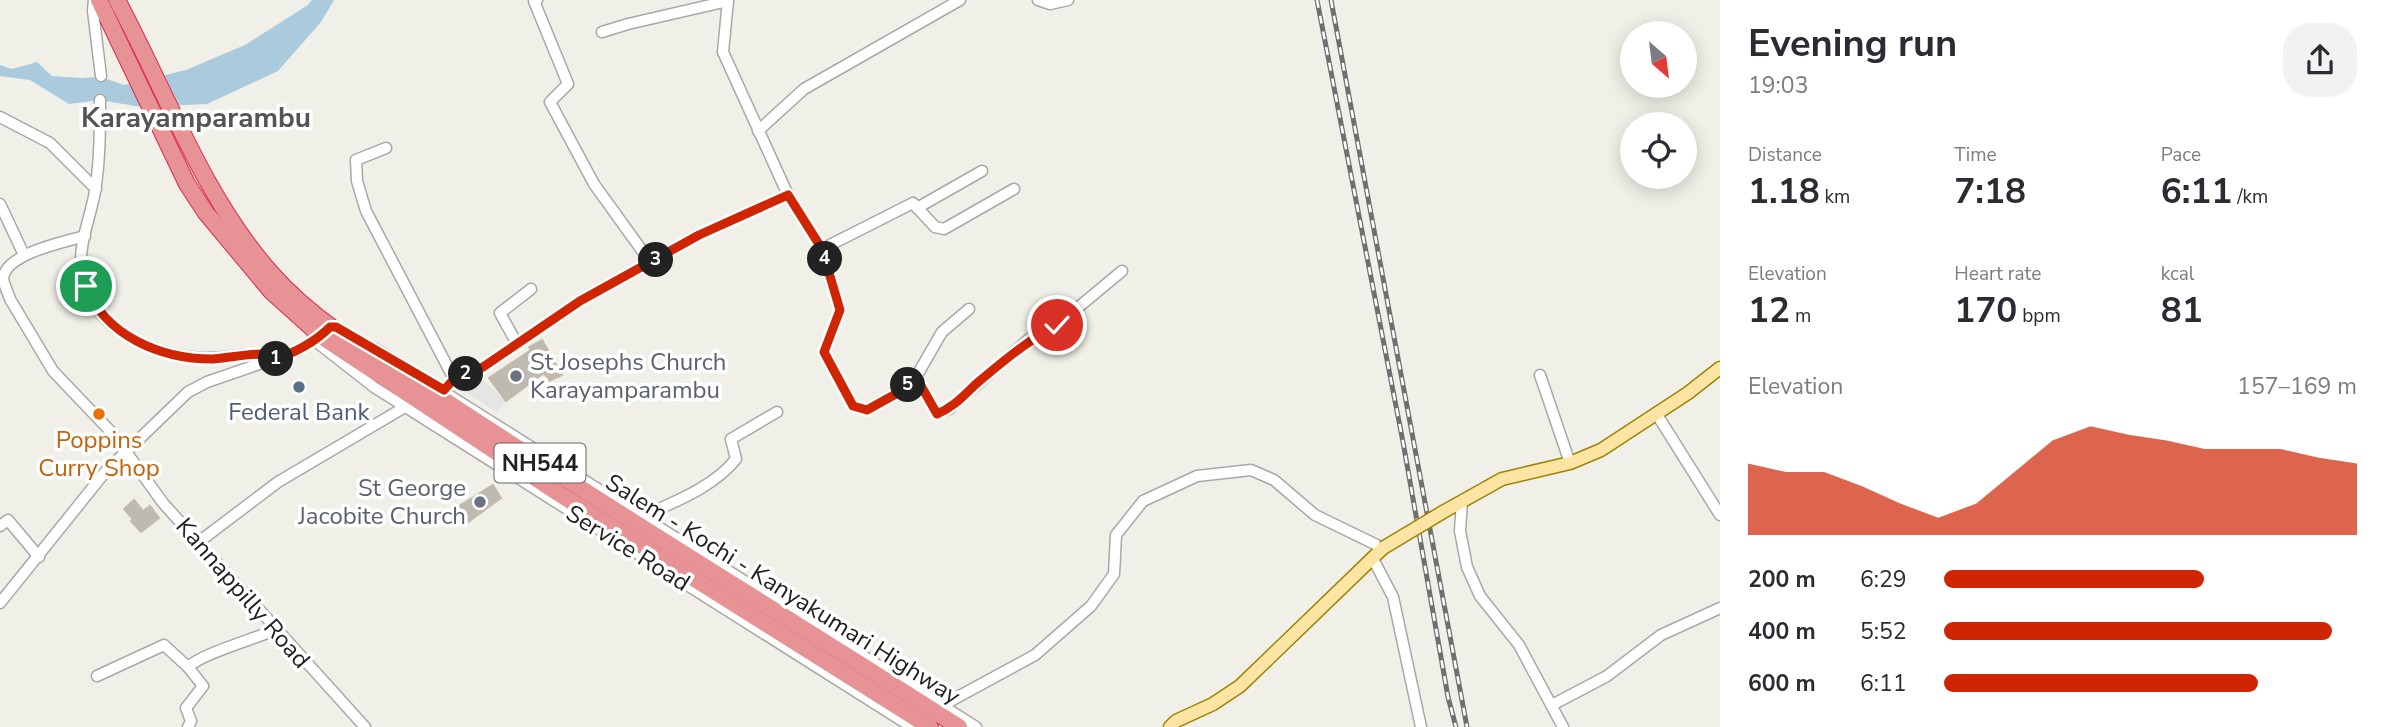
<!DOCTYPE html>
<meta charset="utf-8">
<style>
body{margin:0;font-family:"Nunito Sans",sans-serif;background:#f2f2f3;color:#2b2b33;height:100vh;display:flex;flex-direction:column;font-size:26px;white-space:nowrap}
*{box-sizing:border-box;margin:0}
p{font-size:23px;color:#7c7c81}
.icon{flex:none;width:38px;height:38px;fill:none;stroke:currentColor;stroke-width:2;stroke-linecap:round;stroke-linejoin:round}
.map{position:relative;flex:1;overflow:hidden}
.side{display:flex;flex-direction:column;background:#fff;width:665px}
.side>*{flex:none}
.needle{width:46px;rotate:152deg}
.buttons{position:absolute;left:1620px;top:21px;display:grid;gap:14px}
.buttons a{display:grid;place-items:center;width:77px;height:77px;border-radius:50%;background:#fff;box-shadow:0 4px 18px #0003;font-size:35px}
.pin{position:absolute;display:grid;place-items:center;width:60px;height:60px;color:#fff;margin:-30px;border:4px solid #fff;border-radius:50%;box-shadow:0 2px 7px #0007}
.km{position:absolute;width:35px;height:35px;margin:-18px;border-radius:50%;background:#222;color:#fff;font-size:19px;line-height:35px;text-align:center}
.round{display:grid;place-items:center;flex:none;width:74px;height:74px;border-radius:28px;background:#f2f2f3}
.headline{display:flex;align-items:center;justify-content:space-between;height:119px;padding:0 28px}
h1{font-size:38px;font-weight:700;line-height:52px}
.metrics{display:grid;grid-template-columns:repeat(3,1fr);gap:10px;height:119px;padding:7px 28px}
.metrics div{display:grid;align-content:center}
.metrics b{font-size:35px;font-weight:700}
.metrics small{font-size:19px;font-weight:400}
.metrics p{font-size:19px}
.chart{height:196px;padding:14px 28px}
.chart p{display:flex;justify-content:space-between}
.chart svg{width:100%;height:126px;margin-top:7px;fill:#d02503;opacity:.7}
ul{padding:0 28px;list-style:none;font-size:23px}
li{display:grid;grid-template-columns:112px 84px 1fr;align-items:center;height:52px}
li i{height:18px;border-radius:9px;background:#d02503}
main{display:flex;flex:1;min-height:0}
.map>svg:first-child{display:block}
.parking{fill:#e5e5e5}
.water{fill:#aacade}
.building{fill:#beb9b1;stroke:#c3baab;stroke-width:2}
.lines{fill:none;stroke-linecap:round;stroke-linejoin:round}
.minor-casing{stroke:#a8a8a8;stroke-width:13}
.major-casing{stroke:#9d8402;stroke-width:15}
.highway-casing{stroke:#da2b4a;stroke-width:18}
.minor{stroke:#fff;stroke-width:10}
.major{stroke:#fbe4a4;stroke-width:12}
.highway{stroke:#e79294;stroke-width:16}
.rail-casing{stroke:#6f6f6f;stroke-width:5}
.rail{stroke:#fff;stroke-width:2.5;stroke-dasharray:8;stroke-linecap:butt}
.major-bridge-casing{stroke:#9d8402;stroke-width:15;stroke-linecap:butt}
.major-bridge{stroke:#fbe4a4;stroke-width:12}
.route-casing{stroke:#fff;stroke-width:14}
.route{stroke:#d02503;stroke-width:9}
.worship-dot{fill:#6b7280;stroke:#fff;stroke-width:2.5}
.service-dot{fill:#5c6f8a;stroke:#fff;stroke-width:2.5}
.food-dot{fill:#e8710a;stroke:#fff;stroke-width:2.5}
.labels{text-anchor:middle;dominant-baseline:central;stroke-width:7;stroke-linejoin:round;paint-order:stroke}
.shield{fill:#fff;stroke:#646464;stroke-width:2}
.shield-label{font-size:23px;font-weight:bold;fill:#212121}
.worship-label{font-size:24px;fill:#5b616d;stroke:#fff;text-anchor:start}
.service-label{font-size:24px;fill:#4e5e75;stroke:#fff}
.food-label{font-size:24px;fill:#c56008;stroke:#fff}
.street-label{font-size:24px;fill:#212121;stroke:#fff}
.quarter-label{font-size:28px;font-weight:bold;fill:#545454;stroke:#fff}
</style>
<main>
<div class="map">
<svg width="1720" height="727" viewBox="0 0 1720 727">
<rect width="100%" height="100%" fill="#f1f0e8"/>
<path class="parking" d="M 483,380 L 506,401 L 496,412 L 458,387 Z"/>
<path class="water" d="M 312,0 L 334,0 L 321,22 L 278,71 L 207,104 L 141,107 L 100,100 L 69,104 L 30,80 L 0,76 L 0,65 L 12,69 L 37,62 L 52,76 L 80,78 L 101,77 L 124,85 L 186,70 L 245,45 L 308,5 Z"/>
<g class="building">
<path d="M 542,340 L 562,375 L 549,381 L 544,373 L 506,401 L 489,378 L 531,350 L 529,347 Z"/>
<path d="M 493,485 L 501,498 L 468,522 L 459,506 Z"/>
<path d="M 134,500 L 143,511 L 150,506 L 159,518 L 141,532 L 131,521 L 133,519 L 124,509 Z"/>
</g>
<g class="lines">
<defs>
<g id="minor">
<path d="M 94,0 L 93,11 L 101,76"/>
<path d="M 537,0 L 534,1 L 568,84 L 550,102 L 594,184 L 651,263"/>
<path d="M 1038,0 L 1050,4 L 1068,0"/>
<path d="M 602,32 L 628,24 L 728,1"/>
<path d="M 100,100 C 100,130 100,161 95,191 C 91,216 80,239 81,265 C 83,324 150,356 202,358 C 222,359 241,354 261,354 L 270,361"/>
<path d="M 0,117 L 50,143 L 96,189"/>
<path d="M 758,131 L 804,89 L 960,0"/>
<path d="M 386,148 L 356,160 L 357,181 L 366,211 L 454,379"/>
<path d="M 788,195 L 822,249 L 840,310 L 824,352 L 853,406 L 867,410 L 903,390 L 916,377 L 942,332 L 969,309"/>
<path d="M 0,204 L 24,255"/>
<path d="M 917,208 L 982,171"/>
<path d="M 85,236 C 64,242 3,254 3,280 L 10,299 L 53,371 L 114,435 L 163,503 L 365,727"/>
<path d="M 822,249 L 913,203 L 935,227 L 944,229 L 1014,189"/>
<path d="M 314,340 L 374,387 L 912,727"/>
<path d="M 516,342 L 500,313 L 531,289"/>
<path d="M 374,348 L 976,727"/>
<path d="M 1540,375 L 1570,463"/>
<path d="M 916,377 L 937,414 L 949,409 L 1029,339 L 1057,325 L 1122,271"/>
<path d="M 444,389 L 454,379 L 483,367 L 580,301 L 699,235 L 788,195 L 723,52 L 728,0"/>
<path d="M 1656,413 L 1720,515"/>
<path d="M 1462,501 L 1460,531 L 1467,567 L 1480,596 L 1519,645 L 1563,727"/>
<path d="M 643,516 C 674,502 714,487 736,459 L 731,439 L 777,412"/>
<path d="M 0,526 L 8,520 L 39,557"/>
<path d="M 200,541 L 278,482 L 405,407"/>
<path d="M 1373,559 L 1393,597 L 1421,727"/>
<path d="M 0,603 L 106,471 L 188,392 L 207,382 L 297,351 L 324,333"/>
<path d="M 97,676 L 164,645 L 188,667"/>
<path d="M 943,705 L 1035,655 L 1091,606 L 1114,574 L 1116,535 L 1143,501 L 1197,476 L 1251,470 L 1274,480 L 1315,515 L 1383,548"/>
<path d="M 1552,705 L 1607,676 L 1661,635 L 1720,608"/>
<path d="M 188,727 L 191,721 L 186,708 L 203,686 L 188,667 C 203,653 255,639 277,629"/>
</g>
<g id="major">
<path d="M 1443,512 L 1502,479 L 1570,463 L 1601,450 L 1688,393 L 1720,368"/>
<path d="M 1170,727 L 1176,721 L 1213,704 L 1240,686 L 1383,548"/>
</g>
<g id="highway">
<path d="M 99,0 L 187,184 L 206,213 L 271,291 L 321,336 L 558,493 L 930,727"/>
<path d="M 117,0 C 166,91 202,195 271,273 C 323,332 392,365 456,408 C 622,517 792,620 959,727"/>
</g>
</defs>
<use href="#minor" class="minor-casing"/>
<use href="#major" class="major-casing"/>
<use href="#highway" class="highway-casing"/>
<use href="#minor" class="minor"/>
<use href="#major" class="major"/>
<use href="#highway" class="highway"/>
<defs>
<g id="rail">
<path d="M 1317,0 L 1403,442 L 1448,697 L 1456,727"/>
<path d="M 1331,0 L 1467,727"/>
</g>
</defs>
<use href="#rail" class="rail-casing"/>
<use href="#rail" class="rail"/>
<defs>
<path id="major-bridge" d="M 1383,548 L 1443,512"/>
</defs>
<use href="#major-bridge" class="major-bridge-casing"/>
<use href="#major-bridge" class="major-bridge"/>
</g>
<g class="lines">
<defs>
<path id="route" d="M 86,286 C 105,336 161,359 212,359 C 228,358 244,354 261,354 L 270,361 C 292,354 314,343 330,327 L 336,327 L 444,390 L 454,379 L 483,367 L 580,301 L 699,235 L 788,195 L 822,249 L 840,310 L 824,352 L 853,406 L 867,410 L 903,390 L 916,377 L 937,414 C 954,407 963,396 976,384 C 1002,362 1027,341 1057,325"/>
</defs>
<use href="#route" class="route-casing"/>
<use href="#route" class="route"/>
</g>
<g class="worship-dot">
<circle cx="516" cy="376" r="7"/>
<circle cx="480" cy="502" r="7"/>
</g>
<circle class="service-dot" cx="299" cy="387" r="7"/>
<circle class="food-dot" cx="99" cy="414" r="7"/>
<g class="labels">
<rect class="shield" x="494.5" y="443.5" width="91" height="39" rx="5"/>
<g class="shield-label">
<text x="540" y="463">NH544</text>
</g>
<g class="worship-label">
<text x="530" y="362">St Josephs Church<tspan x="530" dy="28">Karayamparambu</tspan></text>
<text x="466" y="488" text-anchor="end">St George<tspan x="466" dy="28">Jacobite Church</tspan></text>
</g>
<g class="service-label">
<text x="299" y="412">Federal Bank</text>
</g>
<g class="food-label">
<text x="99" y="440">Poppins<tspan x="99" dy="28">Curry Shop</tspan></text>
</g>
<g class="street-label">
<text transform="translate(628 548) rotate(32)">Service Road</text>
<text transform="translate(783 589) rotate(32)">Salem - Kochi - Kanyakumari Highway</text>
<text transform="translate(243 593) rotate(49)">Kannappilly Road</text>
</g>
<g class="quarter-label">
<text x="196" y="118">Karayamparambu</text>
</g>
</g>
</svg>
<div class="buttons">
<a><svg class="needle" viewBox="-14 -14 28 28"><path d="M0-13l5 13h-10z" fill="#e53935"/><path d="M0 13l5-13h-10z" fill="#7c7c81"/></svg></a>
<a><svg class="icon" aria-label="locate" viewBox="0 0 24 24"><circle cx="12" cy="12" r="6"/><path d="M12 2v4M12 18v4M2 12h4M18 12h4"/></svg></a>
</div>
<div class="pin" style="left:86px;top:286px;background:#1e9e55"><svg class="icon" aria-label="arrive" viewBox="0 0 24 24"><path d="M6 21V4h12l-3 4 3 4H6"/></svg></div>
<div class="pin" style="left:1057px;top:325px;background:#d93025"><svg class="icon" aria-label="check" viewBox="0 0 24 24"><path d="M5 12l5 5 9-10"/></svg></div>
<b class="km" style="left:276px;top:359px">1</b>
<b class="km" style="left:466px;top:374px">2</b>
<b class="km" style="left:656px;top:260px">3</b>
<b class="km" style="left:825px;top:259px">4</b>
<b class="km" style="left:908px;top:385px">5</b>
</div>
<section class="side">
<div class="headline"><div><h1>Evening run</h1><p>19:03</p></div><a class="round"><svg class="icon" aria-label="share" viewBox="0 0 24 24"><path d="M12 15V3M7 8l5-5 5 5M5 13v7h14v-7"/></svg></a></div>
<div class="metrics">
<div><p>Distance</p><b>1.18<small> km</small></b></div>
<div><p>Time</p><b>7:18</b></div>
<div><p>Pace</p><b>6:11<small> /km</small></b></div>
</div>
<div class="metrics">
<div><p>Elevation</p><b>12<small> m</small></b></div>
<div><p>Heart rate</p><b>170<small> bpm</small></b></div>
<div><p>kcal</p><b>81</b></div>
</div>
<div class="chart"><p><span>Elevation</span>157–169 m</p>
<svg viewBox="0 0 160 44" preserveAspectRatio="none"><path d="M0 44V19L10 22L20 22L30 27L40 33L50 38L60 33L70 22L80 11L90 6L100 9L110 11L120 14L130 14L140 14L150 17L160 19V44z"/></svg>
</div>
<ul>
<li><b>200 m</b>6:29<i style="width:63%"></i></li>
<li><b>400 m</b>5:52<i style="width:94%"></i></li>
<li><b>600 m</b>6:11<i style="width:76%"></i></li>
</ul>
</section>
</main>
